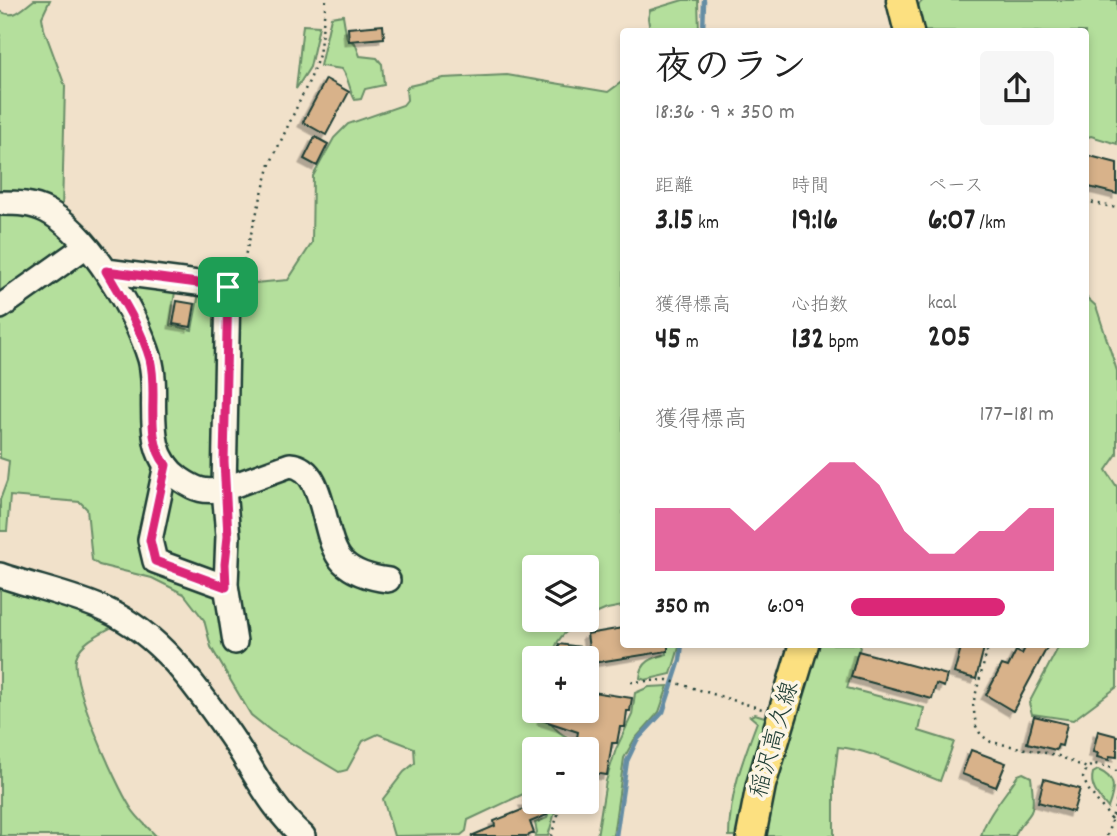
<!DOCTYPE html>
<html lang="ja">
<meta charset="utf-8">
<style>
body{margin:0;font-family:Dekko,"Klee One",sans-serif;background:#f6f6f6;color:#222;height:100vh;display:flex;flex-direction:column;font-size:26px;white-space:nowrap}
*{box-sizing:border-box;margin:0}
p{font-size:23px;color:#767676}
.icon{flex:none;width:38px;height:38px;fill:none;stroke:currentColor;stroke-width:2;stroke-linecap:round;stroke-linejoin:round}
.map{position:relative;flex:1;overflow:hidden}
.drawer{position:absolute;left:620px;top:28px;width:469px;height:620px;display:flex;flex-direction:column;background:#fff;border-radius:7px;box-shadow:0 4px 10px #0003}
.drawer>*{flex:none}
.tools{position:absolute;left:522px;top:555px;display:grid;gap:14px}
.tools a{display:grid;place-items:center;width:77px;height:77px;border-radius:7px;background:#fff;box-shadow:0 4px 10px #0003;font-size:35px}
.pin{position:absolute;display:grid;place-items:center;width:60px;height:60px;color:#fff;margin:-30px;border-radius:14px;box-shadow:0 4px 10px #0006}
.round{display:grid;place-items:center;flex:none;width:74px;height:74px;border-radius:7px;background:#f6f6f6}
.head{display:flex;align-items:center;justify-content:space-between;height:119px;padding:0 35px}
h1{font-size:38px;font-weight:700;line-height:52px}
.metrics{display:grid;grid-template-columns:repeat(3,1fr);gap:10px;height:119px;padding:7px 35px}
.metrics div{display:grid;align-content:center}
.metrics b{font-size:30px;font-weight:700}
.metrics small{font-size:19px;font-weight:400}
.metrics p{font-size:19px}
.chart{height:196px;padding:14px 35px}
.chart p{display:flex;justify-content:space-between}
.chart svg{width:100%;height:126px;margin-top:7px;fill:#db2777;opacity:.7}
ul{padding:0 35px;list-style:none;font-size:23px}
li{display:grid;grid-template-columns:112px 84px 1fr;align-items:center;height:52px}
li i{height:18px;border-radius:9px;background:#db2777}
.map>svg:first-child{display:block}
.green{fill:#b4df9c;stroke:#6a8e68;stroke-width:2}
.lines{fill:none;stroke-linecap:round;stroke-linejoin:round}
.stream{stroke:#658da4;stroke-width:4.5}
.building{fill:#d8b28a;stroke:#1f3d34;stroke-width:2;filter:url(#shadow)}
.minor-casing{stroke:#1f3d34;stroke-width:28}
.major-casing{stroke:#1f3d34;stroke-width:33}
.path{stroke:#1f3d34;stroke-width:2.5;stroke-dasharray:2 5;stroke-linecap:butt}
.minor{stroke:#fcf5e5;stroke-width:23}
.major{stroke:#fce080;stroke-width:28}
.route-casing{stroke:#fff;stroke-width:14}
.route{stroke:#db2777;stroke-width:9}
.labels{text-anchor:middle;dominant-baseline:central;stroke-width:7;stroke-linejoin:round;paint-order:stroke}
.street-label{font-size:24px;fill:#1f3d34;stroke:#fcf5e5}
</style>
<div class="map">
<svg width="1117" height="836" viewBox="0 0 1117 836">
<defs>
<filter id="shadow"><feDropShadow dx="-4.5" dy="4.5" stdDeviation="0" flood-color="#0004"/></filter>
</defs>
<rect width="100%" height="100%" fill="#f1e1ca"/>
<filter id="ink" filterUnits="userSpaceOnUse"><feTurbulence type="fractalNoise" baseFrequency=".0143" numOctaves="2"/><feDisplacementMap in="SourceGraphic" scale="14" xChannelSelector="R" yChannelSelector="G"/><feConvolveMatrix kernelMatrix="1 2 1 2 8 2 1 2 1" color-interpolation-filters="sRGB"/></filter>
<g filter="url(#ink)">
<g class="green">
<path d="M 34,0 L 50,0 L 42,17 L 44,29 L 65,86 L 62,212 L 0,197 L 0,11 C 14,20 22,9 34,0 Z"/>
<path d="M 683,0 L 698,0 L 699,31 L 650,31 L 648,18 L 650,10 Z"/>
<path d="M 923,0 L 1117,0 L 1117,144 L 1091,136 L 1085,138 L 1085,32 L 920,31 L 914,10 Z"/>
<path d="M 343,15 L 347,39 L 355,43 L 360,56 L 377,58 L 382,64 L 384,85 L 365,89 L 361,99 L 355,100 C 349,90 349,78 342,69 L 320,66 L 331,17 Z"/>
<path d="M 303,25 L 319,26 L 310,67 L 296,89 Z"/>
<path d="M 507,75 L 608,92 L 623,81 L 623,606 L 607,609 L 586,618 L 586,567 L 534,567 L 534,620 L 583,620 C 567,631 555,637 553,658 L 534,658 L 534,710 L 549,711 C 548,723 557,732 567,737 L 566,749 L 534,749 L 534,789 L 468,820 L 466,831 L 461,835 L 394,836 L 383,799 L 404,772 L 415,763 L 414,748 L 378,734 L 363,741 L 347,770 L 339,772 L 271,731 L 251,715 L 211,647 L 204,620 L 184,594 L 152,578 L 99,565 L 92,560 L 87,509 L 80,502 L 10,496 L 7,531 L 0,531 L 0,500 L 7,481 L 9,461 L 0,458 L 0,206 L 38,212 L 125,280 L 176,285 L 170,325 L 192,330 L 200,288 L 288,280 L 312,243 L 313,176 L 334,138 L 348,124 L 403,105 L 407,100 L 406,89 L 409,86 L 443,78 Z"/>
<path d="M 1085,296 L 1096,306 L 1117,371 L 1117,454 L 1106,470 L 1117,487 L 1117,687 L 1073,720 L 1032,714 L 1029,703 L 1060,644 L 1085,644 Z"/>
<path d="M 0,579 L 112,619 L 110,628 C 99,634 82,642 77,655 C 67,677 116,785 131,808 C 137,818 148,827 156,836 L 0,836 Z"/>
<path d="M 666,644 L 680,644 L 671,674 L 645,680 L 640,678 C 641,661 653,658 667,654 Z"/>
<path d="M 816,644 L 861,644 L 847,688 L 924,708 L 919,731 L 954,742 L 940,781 C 911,770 868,749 838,747 L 834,780 L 834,836 L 762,836 L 765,811 Z"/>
<path d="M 668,686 L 659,712 L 634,740 L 624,758 L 613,836 L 597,836 L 606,781 L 616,749 L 632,715 L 635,693 L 649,687 Z"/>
<path d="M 755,714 L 768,718 L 742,836 L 729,836 C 729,796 743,759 757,722 L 750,716 Z"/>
<path d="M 1098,770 C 1117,778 1115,789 1108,808 C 1099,797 1089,787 1093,773 Z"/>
<path d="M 1023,773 L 1031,777 C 1032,787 1035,802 1031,812 C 1026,821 1018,825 1015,836 L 981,836 C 985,817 1007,793 1018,775 Z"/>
<path d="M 543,802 L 558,802 L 548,836 L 535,836 L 537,832 L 535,823 L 547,818 L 548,814 Z"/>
</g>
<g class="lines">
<g class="stream">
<path d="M 703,32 L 704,0"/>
<path d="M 616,836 L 627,761 L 637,740 L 663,712 L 680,660 L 682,644"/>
</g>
</g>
<g class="building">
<path d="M 383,25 L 384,38 L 349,41 L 348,28 Z"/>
<path d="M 326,79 L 349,92 L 326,135 L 303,122 Z"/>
<path d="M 315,137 L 328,144 L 317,166 L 304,159 Z"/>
<path d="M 1090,156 L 1117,163 L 1117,194 L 1085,186 L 1085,161 L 1088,162 Z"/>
<path d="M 177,301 L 195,304 L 191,327 L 173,324 Z"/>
<path d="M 623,628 L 623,644 L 668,644 L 668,651 L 586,664 L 586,658 L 557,658 L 559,644 L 589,648 L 587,634 Z"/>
<path d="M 962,644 L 985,644 L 976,679 L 954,673 Z"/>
<path d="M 1027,644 L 1049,644 L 1013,711 L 986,695 L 1002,665 L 1008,667 L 1016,651 L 1022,654 Z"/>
<path d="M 858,651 L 947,675 L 944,687 L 936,684 L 932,699 L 851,677 Z"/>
<path d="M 586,691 L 632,698 L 630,711 L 627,711 L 625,727 L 620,727 L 617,743 L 612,743 L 607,775 L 586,772 L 586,749 L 575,749 L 578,732 L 542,720 L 545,710 L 586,710 Z"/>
<path d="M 1034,716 L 1067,724 L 1062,746 L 1058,745 L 1056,750 L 1027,743 Z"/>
<path d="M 1098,731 L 1117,736 L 1117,757 L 1110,756 L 1109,760 L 1097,757 L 1098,753 L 1093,752 Z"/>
<path d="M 971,750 L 1006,763 L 996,787 L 962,774 Z"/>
<path d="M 1044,779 L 1080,789 L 1073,812 L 1038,802 Z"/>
<path d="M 524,802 L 541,802 L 547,815 L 530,822 L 534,833 L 527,836 L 471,836 L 495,826 L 494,821 L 527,808 Z"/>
</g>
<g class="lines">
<defs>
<g id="minor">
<path d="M 0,203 C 17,203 32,203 47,211 C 90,234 136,313 150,359 C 161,399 139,450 180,479 C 196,490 205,493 224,489 L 228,287 L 106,271"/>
<path d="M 0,307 L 86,246"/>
<path d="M 166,465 L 150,540 L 155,561 L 226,587"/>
<path d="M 0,575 C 34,587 74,595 106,610 C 162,635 198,689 232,738 C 255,772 271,809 303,836"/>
<path d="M 235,642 L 226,585 L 228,536 L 224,489 L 290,465 C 328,468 320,539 343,562 C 355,574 372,578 388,580"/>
</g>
<g id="major">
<path d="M 901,0 L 909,32"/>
<path d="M 751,836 L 761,785 L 804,644"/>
</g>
</defs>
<use href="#minor" class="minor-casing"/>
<use href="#major" class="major-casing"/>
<g class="path">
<path d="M 1085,201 L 1117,208"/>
<path d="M 240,274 L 270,164 L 311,77 L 319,55 L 326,0"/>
<path d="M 989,644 L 973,704 L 976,726 L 981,735 L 991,742 L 1056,755 L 1087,768"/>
<path d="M 631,682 L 667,680 L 762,709"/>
<path d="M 569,749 L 571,736"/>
<path d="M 1111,819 L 1088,789 L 1083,778 L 1087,768 L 1095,764 L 1115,769 L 1117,773"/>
<path d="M 551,836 L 562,802"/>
<path d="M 1107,836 L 1117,800"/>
</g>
<use href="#minor" class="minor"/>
<use href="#major" class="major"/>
</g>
</g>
<g class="lines" filter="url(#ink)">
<defs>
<path id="route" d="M 106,271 L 228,287 L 224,461 L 228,536 L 225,564 L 226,587 L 155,561 L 150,540 L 166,465 C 143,436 159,393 150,359 C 141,328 122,299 106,271 Z"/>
</defs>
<use href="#route" class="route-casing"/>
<use href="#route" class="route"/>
</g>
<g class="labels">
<g class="street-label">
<text transform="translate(776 740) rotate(-74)">稲沢高久線</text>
</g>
</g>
</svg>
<div class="tools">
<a><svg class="icon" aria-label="layers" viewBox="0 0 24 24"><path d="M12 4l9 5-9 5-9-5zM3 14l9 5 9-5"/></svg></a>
<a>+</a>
<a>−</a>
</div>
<div class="pin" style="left:228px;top:287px;background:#1e9e55"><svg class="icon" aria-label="arrive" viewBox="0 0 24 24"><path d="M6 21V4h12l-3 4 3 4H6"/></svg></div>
<section class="drawer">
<div class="head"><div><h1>夜のラン</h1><p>18:36 · 9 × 350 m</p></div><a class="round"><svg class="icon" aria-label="share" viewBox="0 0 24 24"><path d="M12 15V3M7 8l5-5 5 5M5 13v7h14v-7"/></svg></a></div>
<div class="metrics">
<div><p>距離</p><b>3.15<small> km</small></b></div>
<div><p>時間</p><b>19:16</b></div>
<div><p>ペース</p><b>6:07<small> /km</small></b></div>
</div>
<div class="metrics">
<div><p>獲得標高</p><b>45<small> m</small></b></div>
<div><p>心拍数</p><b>132<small> bpm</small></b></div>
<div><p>kcal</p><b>205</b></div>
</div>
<div class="chart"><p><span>獲得標高</span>177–181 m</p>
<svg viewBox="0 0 160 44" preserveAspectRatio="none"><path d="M0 44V22L10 22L20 22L30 22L40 30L50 22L60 14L70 6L80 6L90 14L100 30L110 38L120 38L130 30L140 30L150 22L160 22V44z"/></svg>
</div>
<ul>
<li><b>350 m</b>6:09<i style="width:76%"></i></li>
</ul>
</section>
</div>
